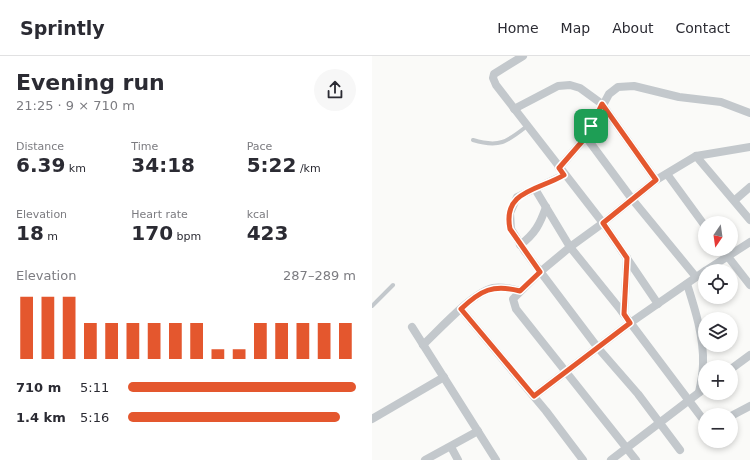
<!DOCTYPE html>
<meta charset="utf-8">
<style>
body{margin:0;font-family:"DejaVu Sans",sans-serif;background:#f7f7f7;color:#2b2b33;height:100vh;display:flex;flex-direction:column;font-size:15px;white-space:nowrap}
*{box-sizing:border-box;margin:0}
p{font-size:13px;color:#7c7c81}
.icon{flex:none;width:22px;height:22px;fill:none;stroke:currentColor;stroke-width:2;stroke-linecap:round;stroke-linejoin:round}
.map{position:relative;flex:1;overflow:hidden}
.drawer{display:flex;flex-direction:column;background:#fff;width:372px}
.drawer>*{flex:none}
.needle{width:26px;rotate:193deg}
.controls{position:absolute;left:326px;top:160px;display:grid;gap:8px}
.controls a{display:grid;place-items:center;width:40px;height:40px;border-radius:50%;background:#fff;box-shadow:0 2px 6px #0003;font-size:20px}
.pin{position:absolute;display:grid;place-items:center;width:34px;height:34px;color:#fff;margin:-17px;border-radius:8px;box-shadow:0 2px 6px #0006}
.round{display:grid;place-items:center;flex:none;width:42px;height:42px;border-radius:21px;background:#f7f7f7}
.head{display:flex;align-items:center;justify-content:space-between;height:68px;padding:0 16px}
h1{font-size:22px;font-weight:600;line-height:30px}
.stats{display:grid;grid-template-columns:repeat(3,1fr);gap:6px;height:68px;padding:4px 16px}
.stats div{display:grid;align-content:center}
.stats b{font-size:20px;font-weight:600}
.stats small{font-size:11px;font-weight:400}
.stats p{font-size:11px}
.chart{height:112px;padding:8px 16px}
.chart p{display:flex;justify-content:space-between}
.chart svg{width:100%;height:72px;margin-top:4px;stroke:#e4572e;stroke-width:6}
ul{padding:0 16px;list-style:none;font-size:13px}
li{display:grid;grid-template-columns:64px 48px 1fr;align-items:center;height:30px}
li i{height:10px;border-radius:5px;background:#e4572e}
header{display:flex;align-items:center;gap:24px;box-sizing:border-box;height:56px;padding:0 20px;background:#fff;border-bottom:1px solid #e1e1e2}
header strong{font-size:19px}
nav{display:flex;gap:22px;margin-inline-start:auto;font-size:14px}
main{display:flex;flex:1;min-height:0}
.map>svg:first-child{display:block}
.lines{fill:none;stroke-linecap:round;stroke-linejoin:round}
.service{stroke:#c3c8cc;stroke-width:4}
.minor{stroke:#c3c8cc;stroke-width:8}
.route-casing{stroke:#fff;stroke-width:8}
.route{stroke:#e4572e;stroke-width:5}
</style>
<header>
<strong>Sprintly</strong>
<nav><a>Home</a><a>Map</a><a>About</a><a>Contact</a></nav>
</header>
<main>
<section class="drawer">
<div class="head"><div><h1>Evening run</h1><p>21:25 · 9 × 710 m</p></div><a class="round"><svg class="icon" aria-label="share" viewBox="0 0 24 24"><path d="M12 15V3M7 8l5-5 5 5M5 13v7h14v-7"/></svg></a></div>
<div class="stats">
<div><p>Distance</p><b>6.39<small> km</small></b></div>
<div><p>Time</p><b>34:18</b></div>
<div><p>Pace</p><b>5:22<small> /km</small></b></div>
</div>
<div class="stats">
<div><p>Elevation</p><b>18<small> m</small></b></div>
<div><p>Heart rate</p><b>170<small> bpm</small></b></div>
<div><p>kcal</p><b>423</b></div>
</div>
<div class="chart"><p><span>Elevation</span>287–289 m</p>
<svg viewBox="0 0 160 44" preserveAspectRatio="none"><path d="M5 44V6M15 44V6M25 44V6M35 44V22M45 44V22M55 44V22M65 44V22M75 44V22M85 44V22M95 44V38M105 44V38M115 44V22M125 44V22M135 44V22M145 44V22M155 44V22"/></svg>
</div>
<ul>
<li><b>710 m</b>5:11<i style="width:100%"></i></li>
<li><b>1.4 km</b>5:16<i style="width:93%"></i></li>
</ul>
</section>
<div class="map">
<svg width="378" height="404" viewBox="0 0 378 404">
<rect width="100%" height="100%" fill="#fafaf8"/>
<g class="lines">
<g class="service">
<path d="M 101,84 C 127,92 135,86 155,70"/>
<path d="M 0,250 L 21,229"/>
</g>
<g class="minor">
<path d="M 151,0 L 122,18 L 121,22 L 124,29 L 231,167 L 286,248"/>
<path d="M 142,53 L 186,30 L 198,29 L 208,32 L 230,48 L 284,124"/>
<path d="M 214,81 L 260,143 L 324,221"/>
<path d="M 324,100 L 378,164"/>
<path d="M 187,112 L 214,81 L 237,38 L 246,31 L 262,30 L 307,41 L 349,46 L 378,57"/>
<path d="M 295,118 L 333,170"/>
<path d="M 192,119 L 145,141 L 138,157 L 139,173 L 152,194 L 226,292 L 266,338 L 308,394"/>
<path d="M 163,133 L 198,191 L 248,253 L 333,366"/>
<path d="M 363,144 L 378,131"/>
<path d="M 148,189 C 163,178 168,168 174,151"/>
<path d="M 350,193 L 378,229"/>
<path d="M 333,215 L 378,186"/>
<path d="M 315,228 C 323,253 332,281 331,308 C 331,317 329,327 327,336"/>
<path d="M 89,253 L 174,355 L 211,404"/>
<path d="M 252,258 L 255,202"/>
<path d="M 40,271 L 124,404"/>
<path d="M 51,289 C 67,274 100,237 121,232 C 130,230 139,233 148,235"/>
<path d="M 359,313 L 378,299"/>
<path d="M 162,340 L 258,267 L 333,215"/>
<path d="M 359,360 L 378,350"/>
<path d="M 0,363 L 72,321"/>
<path d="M 79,391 L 86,404"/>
<path d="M 53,404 L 106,375"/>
<path d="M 239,404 L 333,332"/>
<path d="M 264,404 L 144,253 L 141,243 L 168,216 L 198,191 L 231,167 L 284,124 L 324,100 L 378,91"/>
</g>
</g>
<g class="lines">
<defs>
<path id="route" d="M 230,48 L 284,124 L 231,167 L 255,202 L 252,258 L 258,267 L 162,340 L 89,253 C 109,234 121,228 148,235 L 168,216 L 138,173 C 130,134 168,134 192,119 L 187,112 L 214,81 Z"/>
</defs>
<use href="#route" class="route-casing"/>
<use href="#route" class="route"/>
</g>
</svg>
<div class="controls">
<a><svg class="needle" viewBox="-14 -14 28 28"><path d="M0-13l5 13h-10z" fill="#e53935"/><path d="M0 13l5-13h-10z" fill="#7c7c81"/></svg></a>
<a><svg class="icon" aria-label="locate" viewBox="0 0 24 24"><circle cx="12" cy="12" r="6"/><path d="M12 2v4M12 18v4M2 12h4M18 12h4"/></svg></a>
<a><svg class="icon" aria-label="layers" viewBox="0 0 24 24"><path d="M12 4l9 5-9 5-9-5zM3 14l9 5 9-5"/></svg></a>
<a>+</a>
<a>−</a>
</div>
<div class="pin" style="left:219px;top:70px;background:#1e9e55"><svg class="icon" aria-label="arrive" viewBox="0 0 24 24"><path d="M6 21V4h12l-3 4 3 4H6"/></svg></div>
</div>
</main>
